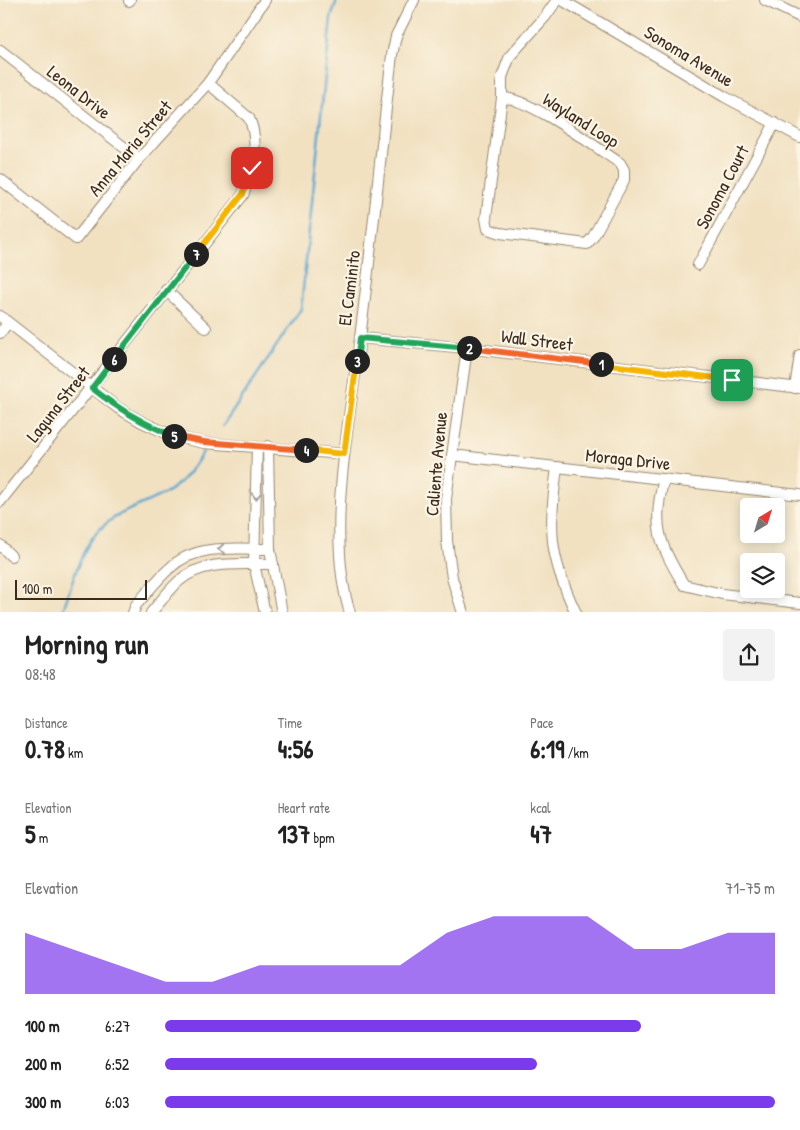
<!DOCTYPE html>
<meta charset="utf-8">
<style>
body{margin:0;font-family:"Patrick Hand",sans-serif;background:#f2f2f2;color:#222;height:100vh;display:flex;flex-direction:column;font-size:19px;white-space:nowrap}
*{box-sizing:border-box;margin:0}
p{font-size:16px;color:#767676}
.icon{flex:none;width:28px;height:28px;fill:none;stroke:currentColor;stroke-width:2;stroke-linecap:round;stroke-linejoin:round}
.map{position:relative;height:612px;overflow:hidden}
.side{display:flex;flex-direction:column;background:#fff;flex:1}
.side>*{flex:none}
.needle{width:32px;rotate:38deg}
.fabs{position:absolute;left:740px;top:498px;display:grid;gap:10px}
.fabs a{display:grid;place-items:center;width:45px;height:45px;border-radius:5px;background:#fff;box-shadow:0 2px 12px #0003;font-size:25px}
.scale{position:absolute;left:15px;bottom:12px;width:132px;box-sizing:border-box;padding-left:5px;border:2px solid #3b2a1e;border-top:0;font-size:14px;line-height:18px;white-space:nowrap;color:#3b2a1e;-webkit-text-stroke:4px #fcf5e5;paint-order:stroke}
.pin{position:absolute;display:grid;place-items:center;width:42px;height:42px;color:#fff;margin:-21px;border-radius:10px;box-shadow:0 2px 8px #0006}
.km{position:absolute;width:25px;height:25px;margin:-12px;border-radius:50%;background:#222;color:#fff;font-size:14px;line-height:25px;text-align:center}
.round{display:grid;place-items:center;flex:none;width:52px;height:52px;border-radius:5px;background:#f2f2f2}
.head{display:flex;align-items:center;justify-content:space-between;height:85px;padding:0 25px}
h1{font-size:28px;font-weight:700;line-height:38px}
.stats{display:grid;grid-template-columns:repeat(3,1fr);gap:8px;height:85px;padding:5px 25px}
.stats div{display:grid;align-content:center}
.stats b{font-size:25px;font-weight:700}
.stats small{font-size:14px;font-weight:400}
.stats p{font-size:14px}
.chart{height:140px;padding:10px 25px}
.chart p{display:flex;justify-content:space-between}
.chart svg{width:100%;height:90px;margin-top:5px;fill:#7c3aed;opacity:.7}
ul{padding:0 25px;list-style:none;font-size:16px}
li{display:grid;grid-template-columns:80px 60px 1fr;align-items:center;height:38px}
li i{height:12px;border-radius:6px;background:#7c3aed}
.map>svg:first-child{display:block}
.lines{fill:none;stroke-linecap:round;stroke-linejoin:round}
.stream{stroke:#56a4cf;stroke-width:2.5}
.minor-casing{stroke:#968670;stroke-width:12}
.minor{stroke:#fff;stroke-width:10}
.oneway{stroke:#a79f9a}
.split-1-casing{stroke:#fff;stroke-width:10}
.split-2-casing{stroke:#fff;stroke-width:10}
.split-3-casing{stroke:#fff;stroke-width:10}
.split-4-casing{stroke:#fff;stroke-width:10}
.split-5-casing{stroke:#fff;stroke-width:10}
.split-6-casing{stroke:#fff;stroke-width:10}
.split-7-casing{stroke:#fff;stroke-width:10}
.split-8-casing{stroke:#fff;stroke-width:10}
.split-1{stroke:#f5b400;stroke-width:6}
.split-2{stroke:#f0652b;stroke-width:6}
.split-3{stroke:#22a559;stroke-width:6}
.split-4{stroke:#f5b400;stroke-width:6}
.split-5{stroke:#f0652b;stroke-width:6}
.split-6{stroke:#22a559;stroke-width:6}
.split-7{stroke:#22a559;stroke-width:6}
.split-8{stroke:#f5b400;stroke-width:6}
.labels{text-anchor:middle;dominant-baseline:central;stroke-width:4.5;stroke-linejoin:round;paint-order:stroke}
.street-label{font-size:18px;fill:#3b2a1e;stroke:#fcf5e5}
</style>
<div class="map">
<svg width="800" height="613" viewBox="0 0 800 613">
<rect width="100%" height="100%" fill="#fcf5e5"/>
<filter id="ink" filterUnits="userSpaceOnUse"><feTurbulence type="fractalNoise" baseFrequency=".02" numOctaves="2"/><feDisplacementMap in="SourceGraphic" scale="10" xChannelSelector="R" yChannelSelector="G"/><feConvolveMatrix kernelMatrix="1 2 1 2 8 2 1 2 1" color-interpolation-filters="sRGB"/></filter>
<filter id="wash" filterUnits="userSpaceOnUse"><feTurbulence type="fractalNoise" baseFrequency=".0096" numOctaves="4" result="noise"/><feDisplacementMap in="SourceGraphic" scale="20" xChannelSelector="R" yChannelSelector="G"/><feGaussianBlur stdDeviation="1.12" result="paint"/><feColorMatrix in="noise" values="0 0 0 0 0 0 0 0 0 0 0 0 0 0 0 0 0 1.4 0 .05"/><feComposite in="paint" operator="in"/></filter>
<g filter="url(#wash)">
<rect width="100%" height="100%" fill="#f1e1c1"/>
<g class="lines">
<g class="stream">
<path d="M 223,426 L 301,309 L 331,18 L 337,0"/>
<path d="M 62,613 C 72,585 79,550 100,529 C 119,510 145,505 167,492 C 183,483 194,467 203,452"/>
</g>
</g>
</g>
<g filter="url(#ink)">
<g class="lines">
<defs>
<g id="minor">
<path d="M 562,0 L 725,97 L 800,137"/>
<path d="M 765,0 L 800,17"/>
<path d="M 129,1 L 130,0"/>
<path d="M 0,50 L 139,159"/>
<path d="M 502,98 C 528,97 595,147 620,163 L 624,170 L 624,180 L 593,237 L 587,244 L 500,233 L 488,229 L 486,218 L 502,98 L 502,77 L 510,56 L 545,17 L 557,0"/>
<path d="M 0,179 L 76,239 L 139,159 L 208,83 L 265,0"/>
<path d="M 698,265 L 775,123"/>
<path d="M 166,290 L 206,328"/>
<path d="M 0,316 L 118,408 L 142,422 L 173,436 L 204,443 L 344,454"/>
<path d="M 0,333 L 8,323"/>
<path d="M 360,338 L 467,348 L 800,388"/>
<path d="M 795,388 L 800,355"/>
<path d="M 268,446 L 270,549 L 282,613"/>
<path d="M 257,447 L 254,564 L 265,613"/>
<path d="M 452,455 L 800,495"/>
<path d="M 557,467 C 549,530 548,554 576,613"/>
<path d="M 664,479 C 651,526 660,545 684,585 L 722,594 L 800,603"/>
<path d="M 0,502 L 243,195 C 253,170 260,143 249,118 L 208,83"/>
<path d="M 0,545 L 11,556"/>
<path d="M 133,613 L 136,605 C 147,593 157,579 170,568 C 196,543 237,549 270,549"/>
<path d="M 151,613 C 160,602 169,590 179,581 C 204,559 242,565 273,564"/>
<path d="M 350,613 C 325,534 350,419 360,338 C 372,244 381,149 392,55 L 396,36 L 414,0"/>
<path d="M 463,613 L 452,578 L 447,541 L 446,499 L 467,348"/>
</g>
</defs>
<use href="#minor" class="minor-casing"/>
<use href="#minor" class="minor"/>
</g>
<defs><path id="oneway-chevron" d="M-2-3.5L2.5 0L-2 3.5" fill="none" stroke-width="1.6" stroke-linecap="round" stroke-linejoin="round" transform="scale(1.25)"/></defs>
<g class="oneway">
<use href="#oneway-chevron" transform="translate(256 496) rotate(91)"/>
<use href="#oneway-chevron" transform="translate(221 549) rotate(175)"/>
</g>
</g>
<g class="lines" filter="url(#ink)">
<defs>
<path id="split-1" d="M 601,364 L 732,380"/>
<path id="split-2" d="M 469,348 L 601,364"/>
<path id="split-3" d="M 357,361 L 360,338 L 469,348"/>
<path id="split-4" d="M 306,450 L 344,454 L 357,361"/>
<path id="split-5" d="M 174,436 L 204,442 L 306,450"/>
<path id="split-6" d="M 114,359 L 92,388 C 117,408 143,424 174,436"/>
<path id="split-7" d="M 114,359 L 196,254"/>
<path id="split-8" d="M 196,254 L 243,194 L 252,168"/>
</defs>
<use href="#split-1" class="split-1-casing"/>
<use href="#split-2" class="split-2-casing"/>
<use href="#split-3" class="split-3-casing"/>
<use href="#split-4" class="split-4-casing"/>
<use href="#split-5" class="split-5-casing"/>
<use href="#split-6" class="split-6-casing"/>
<use href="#split-7" class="split-7-casing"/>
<use href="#split-8" class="split-8-casing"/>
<use href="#split-1" class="split-1"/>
<use href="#split-2" class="split-2"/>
<use href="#split-3" class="split-3"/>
<use href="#split-4" class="split-4"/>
<use href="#split-5" class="split-5"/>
<use href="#split-6" class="split-6"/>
<use href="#split-7" class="split-7"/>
<use href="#split-8" class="split-8"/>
</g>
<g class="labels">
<g class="street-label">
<text transform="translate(689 56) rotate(31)">Sonoma Avenue</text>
<text transform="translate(79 92) rotate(38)">Leona Drive</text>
<text transform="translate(581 120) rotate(32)">Wayland Loop</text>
<text transform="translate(130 148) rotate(-50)">Anna Maria Street</text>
<text transform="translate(722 187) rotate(-62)">Sonoma Court</text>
<text transform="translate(349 288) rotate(-83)">El Caminito</text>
<text transform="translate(537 340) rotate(7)">Wall Street</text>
<text transform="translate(58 404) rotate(-52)">Laguna Street</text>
<text transform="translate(628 459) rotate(6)">Moraga Drive</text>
<text transform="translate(436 464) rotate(-85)">Caliente Avenue</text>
</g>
</g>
</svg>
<div class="fabs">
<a><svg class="needle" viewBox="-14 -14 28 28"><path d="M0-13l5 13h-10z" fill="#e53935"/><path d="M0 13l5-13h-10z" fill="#767676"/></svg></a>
<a><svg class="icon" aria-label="layers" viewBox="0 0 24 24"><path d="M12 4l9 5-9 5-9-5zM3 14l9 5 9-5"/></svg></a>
</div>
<div class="scale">100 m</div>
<div class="pin" style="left:732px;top:380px;background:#1e9e55"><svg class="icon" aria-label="arrive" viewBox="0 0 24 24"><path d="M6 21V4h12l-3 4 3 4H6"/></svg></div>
<div class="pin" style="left:252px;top:168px;background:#d93025"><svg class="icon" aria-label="check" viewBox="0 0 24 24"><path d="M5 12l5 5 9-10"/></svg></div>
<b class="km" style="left:601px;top:364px">1</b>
<b class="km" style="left:469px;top:348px">2</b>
<b class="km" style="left:357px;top:361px">3</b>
<b class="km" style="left:306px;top:450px">4</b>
<b class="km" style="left:174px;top:436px">5</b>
<b class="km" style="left:114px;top:359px">6</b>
<b class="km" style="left:196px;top:254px">7</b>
</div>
<section class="side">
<div class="head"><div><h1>Morning run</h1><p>08:48</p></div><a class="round"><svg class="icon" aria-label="share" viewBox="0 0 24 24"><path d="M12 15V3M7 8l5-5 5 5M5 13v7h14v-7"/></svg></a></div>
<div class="stats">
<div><p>Distance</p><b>0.78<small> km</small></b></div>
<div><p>Time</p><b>4:56</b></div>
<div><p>Pace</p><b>6:19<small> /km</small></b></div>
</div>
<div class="stats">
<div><p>Elevation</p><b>5<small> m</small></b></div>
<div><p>Heart rate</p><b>137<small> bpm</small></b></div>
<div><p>kcal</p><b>47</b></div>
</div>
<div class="chart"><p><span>Elevation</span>71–75 m</p>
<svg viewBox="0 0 160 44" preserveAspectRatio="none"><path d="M0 44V14L10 22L20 30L30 38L40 38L50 30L60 30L70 30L80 30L90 14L100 6L110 6L120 6L130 22L140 22L150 14L160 14V44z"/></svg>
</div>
<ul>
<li><b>100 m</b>6:27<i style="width:78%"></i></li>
<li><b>200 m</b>6:52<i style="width:61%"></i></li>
<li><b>300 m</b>6:03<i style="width:100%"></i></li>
</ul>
</section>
